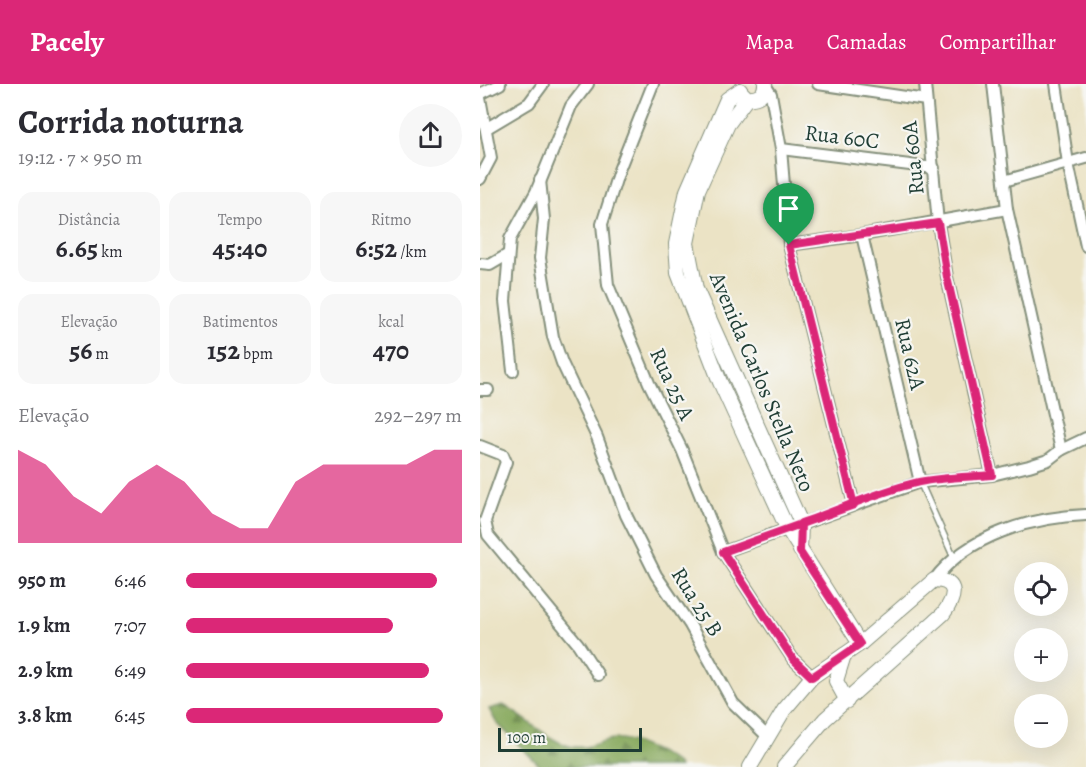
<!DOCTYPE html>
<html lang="pt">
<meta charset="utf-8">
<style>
body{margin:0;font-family:Alegreya,serif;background:#f7f7f7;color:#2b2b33;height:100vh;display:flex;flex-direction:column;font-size:22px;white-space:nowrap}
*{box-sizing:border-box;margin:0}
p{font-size:20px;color:#7c7c81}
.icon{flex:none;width:33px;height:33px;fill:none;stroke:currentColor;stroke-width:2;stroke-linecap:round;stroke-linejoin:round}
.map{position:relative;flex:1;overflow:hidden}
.sheet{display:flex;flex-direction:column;background:#fff;width:480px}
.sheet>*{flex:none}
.fabs{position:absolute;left:534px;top:478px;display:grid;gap:12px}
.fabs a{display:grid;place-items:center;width:54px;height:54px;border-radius:50%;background:#fff;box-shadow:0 6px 24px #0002;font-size:30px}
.scale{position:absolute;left:18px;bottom:15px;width:144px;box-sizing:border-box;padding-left:6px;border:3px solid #1f3d34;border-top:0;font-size:16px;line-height:21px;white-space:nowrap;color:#1f3d34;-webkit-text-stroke:4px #f6f6f2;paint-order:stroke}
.pin{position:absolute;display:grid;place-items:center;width:51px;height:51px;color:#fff;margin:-62px -26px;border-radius:50% 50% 50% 0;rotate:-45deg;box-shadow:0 0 6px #0007}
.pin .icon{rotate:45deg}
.round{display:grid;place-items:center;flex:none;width:63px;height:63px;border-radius:32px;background:#f7f7f7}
.headline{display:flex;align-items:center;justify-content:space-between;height:102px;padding:0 18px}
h1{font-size:33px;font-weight:700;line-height:45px}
.stats{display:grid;grid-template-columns:repeat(3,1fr);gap:9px;height:102px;padding:6px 18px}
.stats div{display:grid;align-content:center;border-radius:15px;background:#f7f7f7;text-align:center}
.stats b{font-size:26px;font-weight:700}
.stats small{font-size:16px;font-weight:400}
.stats p{font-size:16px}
.chart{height:168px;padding:12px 18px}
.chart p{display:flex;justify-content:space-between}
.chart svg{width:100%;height:108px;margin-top:6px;fill:#db2777;opacity:.7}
ul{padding:0 18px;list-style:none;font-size:20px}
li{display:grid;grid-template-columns:96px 72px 1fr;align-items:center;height:45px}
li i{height:15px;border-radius:8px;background:#db2777}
header{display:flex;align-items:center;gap:36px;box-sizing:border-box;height:84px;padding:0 30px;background:#db2777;color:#fff}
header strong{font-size:28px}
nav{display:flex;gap:33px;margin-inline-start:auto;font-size:21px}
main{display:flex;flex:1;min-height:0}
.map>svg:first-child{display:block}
.forest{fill:url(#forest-firs);stroke:#527248;stroke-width:1.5}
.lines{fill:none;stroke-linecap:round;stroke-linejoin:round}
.service-casing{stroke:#85907c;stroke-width:8}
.minor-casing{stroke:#85907c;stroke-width:14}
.tertiary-casing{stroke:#85907c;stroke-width:16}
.service{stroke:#fff;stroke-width:5}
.minor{stroke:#fff;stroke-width:10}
.tertiary{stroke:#fff;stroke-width:14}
.route-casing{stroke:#fff;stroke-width:12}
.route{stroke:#db2777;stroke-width:8}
.labels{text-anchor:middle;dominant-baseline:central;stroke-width:4.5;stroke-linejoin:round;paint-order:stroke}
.street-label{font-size:22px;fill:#1f3d34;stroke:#f6f6f2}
</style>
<header>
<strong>Pacely</strong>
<nav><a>Mapa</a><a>Camadas</a><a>Compartilhar</a></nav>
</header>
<main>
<section class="sheet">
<div class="headline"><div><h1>Corrida noturna</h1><p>19:12 · 7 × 950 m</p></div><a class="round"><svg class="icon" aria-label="share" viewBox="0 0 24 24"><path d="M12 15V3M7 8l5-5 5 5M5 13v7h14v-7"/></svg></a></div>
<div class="stats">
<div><p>Distância</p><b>6.65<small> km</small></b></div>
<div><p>Tempo</p><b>45:40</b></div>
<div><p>Ritmo</p><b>6:52<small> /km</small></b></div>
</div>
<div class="stats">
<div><p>Elevação</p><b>56<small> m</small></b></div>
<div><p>Batimentos</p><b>152<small> bpm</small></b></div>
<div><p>kcal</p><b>470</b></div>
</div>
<div class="chart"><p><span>Elevação</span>292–297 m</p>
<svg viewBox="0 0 160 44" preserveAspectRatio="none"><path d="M0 44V6L10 12L20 25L30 32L40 19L50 12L60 19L70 32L80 38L90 38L100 19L110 12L120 12L130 12L140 12L150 6L160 6V44z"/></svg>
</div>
<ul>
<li><b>950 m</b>6:46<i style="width:91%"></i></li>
<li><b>1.9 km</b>7:07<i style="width:75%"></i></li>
<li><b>2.9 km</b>6:49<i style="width:88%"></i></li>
<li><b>3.8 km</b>6:45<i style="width:93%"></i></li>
</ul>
</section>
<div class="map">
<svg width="606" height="683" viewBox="0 0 606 683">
<defs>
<pattern id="forest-firs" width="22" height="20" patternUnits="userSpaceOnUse" patternTransform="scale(1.5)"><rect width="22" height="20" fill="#86a85c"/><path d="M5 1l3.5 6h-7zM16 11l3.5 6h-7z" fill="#6d8a4d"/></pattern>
</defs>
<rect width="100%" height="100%" fill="#f6f6f2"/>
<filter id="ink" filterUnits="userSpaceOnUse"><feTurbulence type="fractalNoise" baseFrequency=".0167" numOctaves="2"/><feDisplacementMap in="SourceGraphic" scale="12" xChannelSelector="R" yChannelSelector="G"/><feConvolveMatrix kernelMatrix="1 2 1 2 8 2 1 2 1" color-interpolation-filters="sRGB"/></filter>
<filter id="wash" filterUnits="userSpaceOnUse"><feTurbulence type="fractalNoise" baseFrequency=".008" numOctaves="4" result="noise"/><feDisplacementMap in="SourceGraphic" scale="24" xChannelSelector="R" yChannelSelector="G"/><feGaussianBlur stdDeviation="1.35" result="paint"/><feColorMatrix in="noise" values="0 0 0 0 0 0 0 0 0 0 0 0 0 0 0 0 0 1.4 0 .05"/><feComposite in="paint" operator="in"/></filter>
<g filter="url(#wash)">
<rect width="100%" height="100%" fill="#ebe3c5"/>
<path class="forest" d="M 23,621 C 45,633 65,654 89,662 C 107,667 117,657 134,655 C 148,653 192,672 199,683 L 61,683 L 16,638 L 9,625 Z"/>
</g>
<g filter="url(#ink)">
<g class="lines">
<defs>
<path id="service" d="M 440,398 L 474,474"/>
<g id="minor">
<path d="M 173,0 L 139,86 L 122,140 L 128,201 L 169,299 L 202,366 L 243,468 L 313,575 L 332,593"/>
<path d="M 338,0 L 446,16"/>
<path d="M 445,0 L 458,139 L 467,193 L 512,391"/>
<path d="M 513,0 L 527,125 L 581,366"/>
<path d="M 576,0 L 588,79 L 606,162"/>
<path d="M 285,1 L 291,10 L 301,65 L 309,161 L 374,421"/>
<path d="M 0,10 L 20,0"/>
<path d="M 0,14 L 11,74 L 0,95"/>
<path d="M 7,44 L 49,19 L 63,0"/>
<path d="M 301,65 L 454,84"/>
<path d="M 60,96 L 64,135 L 60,174 L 73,253 L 82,279 L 117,353 L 146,431 L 176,491 L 210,541 L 253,619 L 287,652"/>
<path d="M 524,97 L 606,74"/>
<path d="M 382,151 L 440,398"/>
<path d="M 309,161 L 382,151 L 527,125"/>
<path d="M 0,180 L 10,181 L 27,171"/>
<path d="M 33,287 L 25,217 L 30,155 L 56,108 L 91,22 L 108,0"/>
<path d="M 0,306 L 8,306"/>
<path d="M 0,362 L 23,371 L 26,378 L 5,437 L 8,451 L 98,560 L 118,591"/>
<path d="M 243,468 L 440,398 L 512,391 L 549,382 L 568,376 L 581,366 L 606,354"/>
<path d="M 454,496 C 488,451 552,433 606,431"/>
</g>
<g id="tertiary">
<path d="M 260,6 L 247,15 L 207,107 L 196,160 L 198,189 L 240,298 L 307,444 L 380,560"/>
<path d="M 261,8 L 267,14 C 277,15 285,11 285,0"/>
<path d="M 267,14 L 248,40 L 218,106 L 207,159 L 216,205 L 321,439 L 320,466"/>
<path d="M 364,571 L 356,597 L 367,617"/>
<path d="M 270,683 L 304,626 L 332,593 L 380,560 L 454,496 C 480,497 475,514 463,530 L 345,635 L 304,683"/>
</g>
</defs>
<use href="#service" class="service-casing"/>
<use href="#minor" class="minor-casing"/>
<use href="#tertiary" class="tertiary-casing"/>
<use href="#service" class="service"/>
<use href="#minor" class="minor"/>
<use href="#tertiary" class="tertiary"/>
</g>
</g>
<g class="lines" filter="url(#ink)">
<defs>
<path id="route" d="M 309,161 L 374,421 L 243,468 L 313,575 L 332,593 L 380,560 L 320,468 L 321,439 C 359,426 399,407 439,398 C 462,393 488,393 512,391 L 467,193 L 458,139 L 309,161"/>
</defs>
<use href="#route" class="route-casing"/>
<use href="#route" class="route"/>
</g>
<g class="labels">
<g class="street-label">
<text transform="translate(362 53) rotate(7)">Rua 60C</text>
<text transform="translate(433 74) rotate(-96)">Rua 60A</text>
<text transform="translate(430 270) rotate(77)">Rua 62A</text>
<text transform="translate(282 298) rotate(67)">Avenida Carlos Stella Neto</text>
<text transform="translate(192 300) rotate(65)">Rua 25 A</text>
<text transform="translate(217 518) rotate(58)">Rua 25 B</text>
</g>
</g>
</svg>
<div class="fabs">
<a><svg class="icon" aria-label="locate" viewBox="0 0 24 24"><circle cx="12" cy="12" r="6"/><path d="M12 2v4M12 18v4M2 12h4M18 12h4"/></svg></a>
<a>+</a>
<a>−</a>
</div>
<div class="scale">100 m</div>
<div class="pin" style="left:309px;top:161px;background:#1e9e55"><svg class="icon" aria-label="arrive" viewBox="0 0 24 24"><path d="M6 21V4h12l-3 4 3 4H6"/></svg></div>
</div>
</main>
